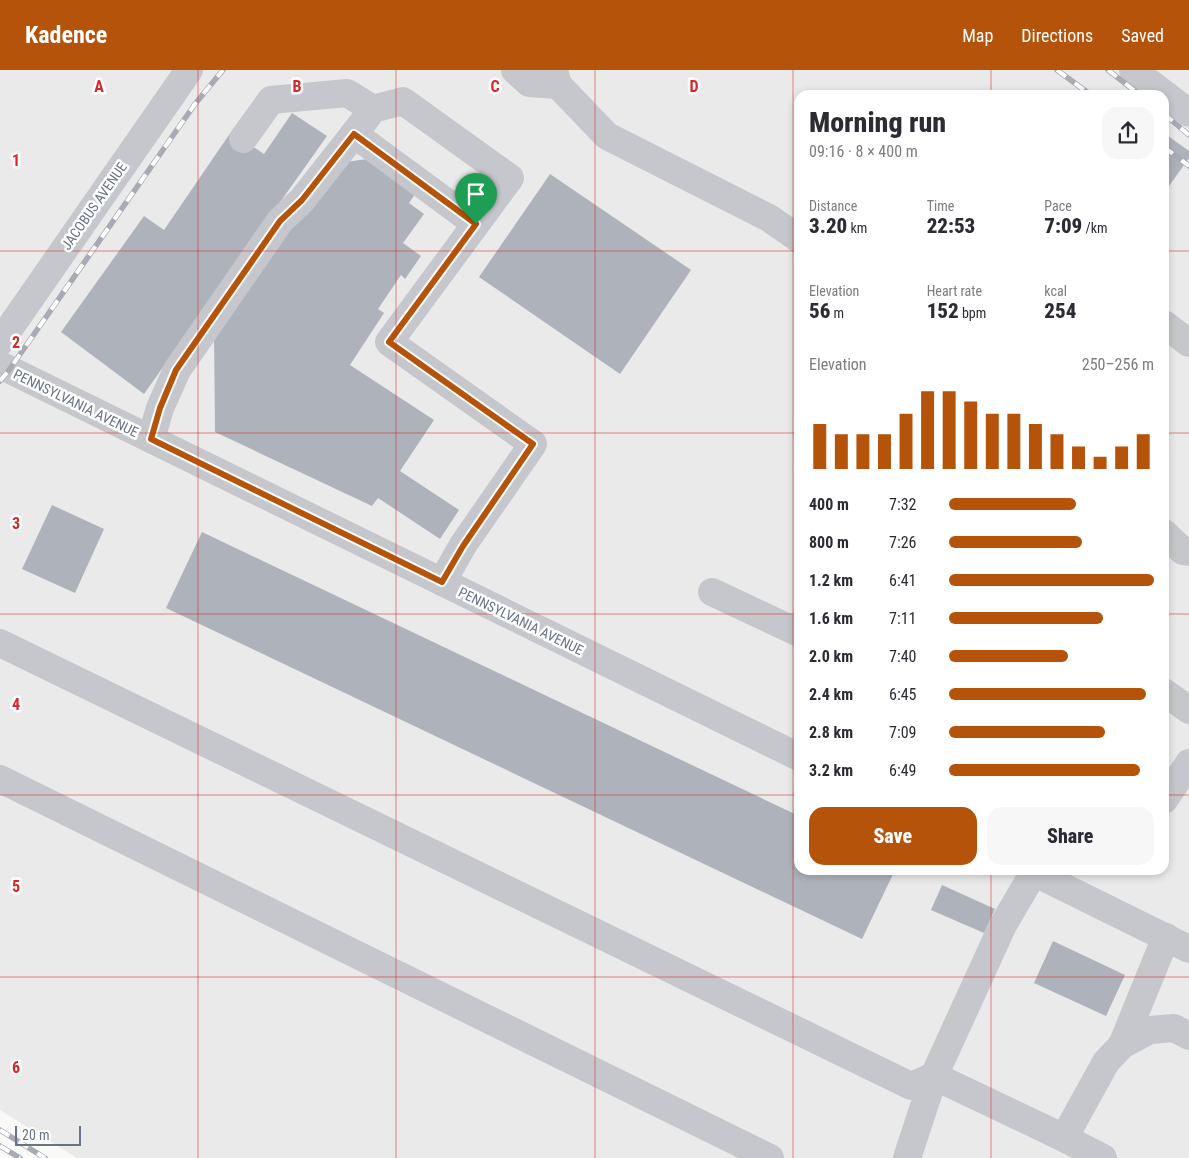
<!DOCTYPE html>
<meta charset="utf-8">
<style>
body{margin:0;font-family:"Roboto Condensed",sans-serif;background:#f7f7f7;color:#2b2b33;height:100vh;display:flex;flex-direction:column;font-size:19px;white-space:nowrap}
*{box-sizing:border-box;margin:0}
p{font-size:16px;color:#7c7c81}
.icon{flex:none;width:28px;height:28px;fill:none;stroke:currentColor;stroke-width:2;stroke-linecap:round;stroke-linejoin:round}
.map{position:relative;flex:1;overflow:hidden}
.side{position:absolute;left:794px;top:20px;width:375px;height:785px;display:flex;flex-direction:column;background:#fff;border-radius:15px;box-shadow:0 2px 8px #0003}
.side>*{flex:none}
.scale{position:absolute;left:15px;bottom:12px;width:66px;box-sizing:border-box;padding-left:5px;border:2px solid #697387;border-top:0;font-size:14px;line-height:18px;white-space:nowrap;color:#697387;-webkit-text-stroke:4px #fff;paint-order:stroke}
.pin{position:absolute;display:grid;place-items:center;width:42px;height:42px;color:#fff;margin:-51px -21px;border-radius:50% 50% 50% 0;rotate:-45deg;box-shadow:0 0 5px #0007}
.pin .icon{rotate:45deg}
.round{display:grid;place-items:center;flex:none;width:52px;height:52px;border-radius:15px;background:#f7f7f7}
.head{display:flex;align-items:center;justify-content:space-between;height:85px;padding:0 15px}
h1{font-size:28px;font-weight:800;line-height:38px}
.figures{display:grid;grid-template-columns:repeat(3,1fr);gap:8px;height:85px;padding:5px 15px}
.figures div{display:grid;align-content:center}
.figures b{font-size:21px;font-weight:800}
.figures small{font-size:14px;font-weight:400}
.figures p{font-size:14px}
.chart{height:140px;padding:10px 15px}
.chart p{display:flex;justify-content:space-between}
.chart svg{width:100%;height:90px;margin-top:5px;stroke:#b45309;stroke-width:6}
.cta{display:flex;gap:10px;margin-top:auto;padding:10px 15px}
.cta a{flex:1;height:58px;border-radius:15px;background:#b45309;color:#fff;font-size:20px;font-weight:800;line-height:58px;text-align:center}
.cta a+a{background:#f7f7f7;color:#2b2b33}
ul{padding:0 15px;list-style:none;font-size:16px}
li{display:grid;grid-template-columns:80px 60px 1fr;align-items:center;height:38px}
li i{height:12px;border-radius:6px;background:#b45309}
header{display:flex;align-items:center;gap:30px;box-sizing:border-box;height:70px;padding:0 25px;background:#b45309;color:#fff}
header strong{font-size:24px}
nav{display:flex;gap:28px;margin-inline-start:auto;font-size:18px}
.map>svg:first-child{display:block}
.built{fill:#eaeaea;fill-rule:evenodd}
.building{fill:#aeb3bb}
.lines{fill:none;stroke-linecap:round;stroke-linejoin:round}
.minor{stroke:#c5c7cc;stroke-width:28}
.rail-casing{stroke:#a8abb3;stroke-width:5.5}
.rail{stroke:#fff;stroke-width:4;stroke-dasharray:11;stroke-linecap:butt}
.route-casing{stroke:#fff;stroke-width:10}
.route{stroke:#b45309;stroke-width:6}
.grid{fill:none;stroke:#d62828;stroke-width:1;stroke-opacity:0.55}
.labels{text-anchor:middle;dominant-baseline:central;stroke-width:5;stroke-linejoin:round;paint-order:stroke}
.street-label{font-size:14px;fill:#697387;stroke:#fff}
.grid-label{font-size:16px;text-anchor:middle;font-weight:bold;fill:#d62828;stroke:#fff;stroke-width:5;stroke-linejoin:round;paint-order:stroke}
</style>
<header>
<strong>Kadence</strong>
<nav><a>Map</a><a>Directions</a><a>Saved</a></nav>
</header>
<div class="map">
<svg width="1189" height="1088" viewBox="0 0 1189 1088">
<rect width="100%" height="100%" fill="#f9f9f7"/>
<path class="built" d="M 0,0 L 1189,0 L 1189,1088 L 77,1088 L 0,1040 ZM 799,25 L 1164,25 L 1164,800 L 799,800 Z"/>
<g class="building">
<path d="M 292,43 L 327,66 L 144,324 L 61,262 L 144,146 L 164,160 L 231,62 L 264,84 Z"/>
<path d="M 1164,63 L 1189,81 L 1189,88 L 1164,123 Z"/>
<path d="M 375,88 L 418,120 L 409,133 L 424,144 L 403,173 L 421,186 L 405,209 L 401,205 L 378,239 L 384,243 L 350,295 L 434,350 L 400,401 L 459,440 L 440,469 L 378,428 L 372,436 L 215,362 L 214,262 L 302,140 L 307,145 L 345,92 Z"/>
<path d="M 550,104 L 691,200 L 620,304 L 479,207 Z"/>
<path d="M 52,435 L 104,459 L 75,523 L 22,499 Z"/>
<path d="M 202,462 L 799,746 L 799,800 L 895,800 L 862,869 L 166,538 Z"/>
<path d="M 942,815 L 995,839 L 984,863 L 931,840 Z"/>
<path d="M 1053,871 L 1125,905 L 1106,946 L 1034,913 Z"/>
</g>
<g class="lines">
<g class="minor">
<path d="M 515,0 L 529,13 L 558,15"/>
<path d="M 554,0 L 558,15 L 607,66 L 769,148 L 799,169"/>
<path d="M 1133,0 L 1189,43"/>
<path d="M 243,69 L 271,30 L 347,23 L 373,39"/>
<path d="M 1164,254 L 1189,273"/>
<path d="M 0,272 L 189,0"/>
<path d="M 0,295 L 799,687"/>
<path d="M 151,369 L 160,338 L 177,300 L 280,151 L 302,130 L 354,64"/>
<path d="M 1164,463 L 1183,481 L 1189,482"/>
<path d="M 442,512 L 463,475 L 533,374 L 389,272 L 510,108 L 403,31 L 373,39 L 354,64 L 476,154"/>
<path d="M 712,522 L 799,563"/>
<path d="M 0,573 L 911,1016 L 934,1006"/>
<path d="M 1164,622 L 1189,640"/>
<path d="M 0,709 L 770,1088"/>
<path d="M 1164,730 L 1189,693"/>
<path d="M 1029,800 L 1189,879"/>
<path d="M 1034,802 L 1003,855 L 934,1006 L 1064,1068 L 1103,1088"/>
<path d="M 1122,975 L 1150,960 L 1174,958 L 1189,966"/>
<path d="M 1064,1068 L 1106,992 L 1122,975 L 1166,867"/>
<path d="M 907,1088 L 934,1006"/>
</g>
<defs>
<g id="rail">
<path d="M 1057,0 L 1091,25"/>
<path d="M 1108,0 L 1140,25"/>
<path d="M 1164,44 L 1189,65"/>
<path d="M 1164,77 L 1189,96"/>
<path d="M 0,311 L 9,300 L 195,34 L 223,0"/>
<path d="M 0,1060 L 45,1088"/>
<path d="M 0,1076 L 20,1088"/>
</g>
</defs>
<use href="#rail" class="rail-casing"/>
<use href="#rail" class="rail"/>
</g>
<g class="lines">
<defs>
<path id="route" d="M 354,64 L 476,154 L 389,272 L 533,374 L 463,476 L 442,512 L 151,369 L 160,338 L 176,300 L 280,151 L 302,130 Z"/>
</defs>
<use href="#route" class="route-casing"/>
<use href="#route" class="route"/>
</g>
<path class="grid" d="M 198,0 L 198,1088M 396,0 L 396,1088M 595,0 L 595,1088M 793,0 L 793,1088M 991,0 L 991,25M 0,181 L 799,181M 1164,181 L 1189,181M 0,363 L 799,363M 1164,363 L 1189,363M 0,544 L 799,544M 1164,544 L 1189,544M 0,725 L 799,725M 1164,725 L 1189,725M 991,800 L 991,1088M 0,907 L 1189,907"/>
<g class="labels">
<g class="street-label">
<text transform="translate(94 136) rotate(-55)">JACOBUS AVENUE</text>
<text transform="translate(76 333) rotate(26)">PENNSYLVANIA AVENUE</text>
<text transform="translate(521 551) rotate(26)">PENNSYLVANIA AVENUE</text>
</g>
</g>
<g class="grid-label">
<text x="99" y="22">A</text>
<text x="297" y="22">B</text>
<text x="495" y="22">C</text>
<text x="694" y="22">D</text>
<text x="16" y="96">1</text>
<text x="16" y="278">2</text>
<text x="16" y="459">3</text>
<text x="16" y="640">4</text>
<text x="16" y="822">5</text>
<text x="16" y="1003">6</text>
</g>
</svg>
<div class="scale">20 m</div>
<div class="pin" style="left:476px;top:154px;background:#1e9e55"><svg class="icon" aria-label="arrive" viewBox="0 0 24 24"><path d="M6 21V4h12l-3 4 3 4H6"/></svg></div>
<section class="side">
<div class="head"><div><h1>Morning run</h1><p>09:16 · 8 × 400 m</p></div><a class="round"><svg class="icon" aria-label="share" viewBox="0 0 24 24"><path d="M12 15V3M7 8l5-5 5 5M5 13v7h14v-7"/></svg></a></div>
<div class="figures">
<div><p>Distance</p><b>3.20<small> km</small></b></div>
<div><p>Time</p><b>22:53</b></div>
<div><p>Pace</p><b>7:09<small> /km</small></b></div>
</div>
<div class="figures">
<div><p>Elevation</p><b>56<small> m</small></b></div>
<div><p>Heart rate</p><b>152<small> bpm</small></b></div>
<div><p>kcal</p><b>254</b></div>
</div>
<div class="chart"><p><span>Elevation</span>250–256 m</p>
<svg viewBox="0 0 160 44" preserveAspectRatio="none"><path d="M5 44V22M15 44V27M25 44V27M35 44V27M45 44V17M55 44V6M65 44V6M75 44V11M85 44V17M95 44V17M105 44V22M115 44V27M125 44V33M135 44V38M145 44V33M155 44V27"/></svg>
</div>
<ul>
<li><b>400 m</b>7:32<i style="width:62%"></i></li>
<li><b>800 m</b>7:26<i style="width:65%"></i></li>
<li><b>1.2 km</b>6:41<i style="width:100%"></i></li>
<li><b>1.6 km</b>7:11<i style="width:75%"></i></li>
<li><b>2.0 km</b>7:40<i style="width:58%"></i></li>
<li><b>2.4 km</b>6:45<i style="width:96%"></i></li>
<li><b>2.8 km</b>7:09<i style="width:76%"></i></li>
<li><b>3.2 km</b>6:49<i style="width:93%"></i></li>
</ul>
<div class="cta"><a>Save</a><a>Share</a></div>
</section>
</div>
